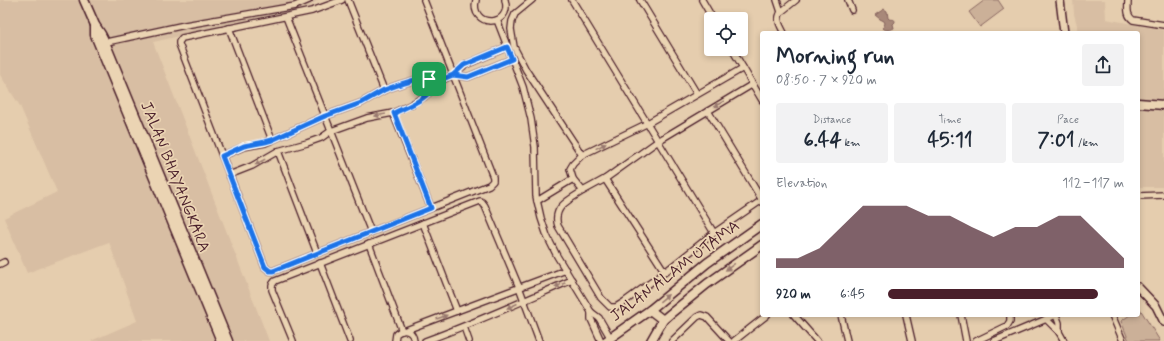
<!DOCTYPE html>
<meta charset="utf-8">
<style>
body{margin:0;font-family:Mynerve,sans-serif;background:#f2f2f3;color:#1f2937;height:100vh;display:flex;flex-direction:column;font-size:15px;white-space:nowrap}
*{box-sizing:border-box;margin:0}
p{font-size:13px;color:#747a83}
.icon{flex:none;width:22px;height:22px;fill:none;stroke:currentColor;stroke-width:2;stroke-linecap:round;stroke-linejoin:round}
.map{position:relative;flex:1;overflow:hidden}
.details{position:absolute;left:760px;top:31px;width:380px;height:286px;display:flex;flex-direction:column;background:#fff;border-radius:4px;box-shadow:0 2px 6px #0003}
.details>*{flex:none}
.controls{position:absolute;left:704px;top:12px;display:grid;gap:8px}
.controls a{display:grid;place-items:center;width:44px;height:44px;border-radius:4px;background:#fff;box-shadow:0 2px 6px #0003;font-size:20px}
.pin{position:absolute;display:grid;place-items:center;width:34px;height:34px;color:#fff;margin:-17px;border-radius:8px;box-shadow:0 2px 6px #0006}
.round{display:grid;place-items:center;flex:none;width:42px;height:42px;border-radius:4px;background:#f2f2f3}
.summary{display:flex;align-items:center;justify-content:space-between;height:68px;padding:0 16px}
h1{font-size:22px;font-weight:700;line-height:30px}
.metrics{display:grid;grid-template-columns:repeat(3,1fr);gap:6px;height:68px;padding:4px 16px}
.metrics div{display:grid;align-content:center;border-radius:4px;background:#f2f2f3;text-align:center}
.metrics b{font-size:20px;font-weight:700}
.metrics small{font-size:11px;font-weight:400}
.metrics p{font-size:11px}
.chart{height:112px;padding:8px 16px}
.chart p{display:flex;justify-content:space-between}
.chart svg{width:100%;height:72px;margin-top:4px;fill:#4a1f2b;opacity:.7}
ul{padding:0 16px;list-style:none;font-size:13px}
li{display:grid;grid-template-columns:64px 48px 1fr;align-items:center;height:30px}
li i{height:10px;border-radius:5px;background:#4a1f2b}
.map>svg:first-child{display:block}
.built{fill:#d8bea3}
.green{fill:#cbb098;stroke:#8a6862}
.water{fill:#a88879;stroke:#825e5a}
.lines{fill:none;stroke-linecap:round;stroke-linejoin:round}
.minor-casing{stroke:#4a1f2b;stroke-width:8}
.tertiary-casing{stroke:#4a1f2b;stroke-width:10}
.secondary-casing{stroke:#4a1f2b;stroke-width:11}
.minor{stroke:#ebd4b3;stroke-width:5.5}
.tertiary{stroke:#ebd4b3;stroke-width:7}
.secondary{stroke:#ebd4b3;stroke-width:8}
.oneway{fill:#9a7a6f}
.route-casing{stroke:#fff;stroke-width:8}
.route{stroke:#1a73e8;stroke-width:5}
.labels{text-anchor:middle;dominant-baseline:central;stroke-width:3.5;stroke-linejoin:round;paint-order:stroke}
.street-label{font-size:16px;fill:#4a1f2b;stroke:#ebd4b3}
</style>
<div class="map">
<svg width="1164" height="341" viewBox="0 0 1164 341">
<rect width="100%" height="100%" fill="#e5cdae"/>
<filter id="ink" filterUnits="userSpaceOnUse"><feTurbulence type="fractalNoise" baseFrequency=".025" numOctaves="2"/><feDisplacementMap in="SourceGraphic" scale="8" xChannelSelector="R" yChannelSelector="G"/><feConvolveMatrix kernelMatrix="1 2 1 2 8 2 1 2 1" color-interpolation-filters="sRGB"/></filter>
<g filter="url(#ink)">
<g class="built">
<path d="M 0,0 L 318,0 L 309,7 L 153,42 L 269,341 L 91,341 L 137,321 L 109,242 L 27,273 L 4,218 L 57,192 L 20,106 L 0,75 Z"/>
<path d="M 1073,0 L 1105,0 L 1106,19 L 1164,30 L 1164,187 L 1138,187 L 1138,33 L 1079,33 L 1074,14 Z"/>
</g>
<g class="green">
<path d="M 985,0 L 998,0 L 1004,9 L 980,27 L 969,12 Z"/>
<path d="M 1140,309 L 1160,341 L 1129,341 L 1121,321 L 1130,315 L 1138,315 L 1138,310 Z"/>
</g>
<path class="water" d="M 884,9 L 887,11 L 888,18 L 889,19 C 892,20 895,18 895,22 L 893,24 L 894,28 C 890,30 886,31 883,28 L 885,23 L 884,21 L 880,19 L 875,15 Z"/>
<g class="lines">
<defs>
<g id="minor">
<path d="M 342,0 L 312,11 L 182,38 L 179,42 L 179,44 L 265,267 L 270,271 L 273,271 L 489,185 L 493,181 L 493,177 L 424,0"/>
<path d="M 348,0 L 384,90"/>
<path d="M 476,0 C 469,28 513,28 505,0"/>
<path d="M 532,0 L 515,14 L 512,21 L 511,29 L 514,47 L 526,70 L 582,155"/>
<path d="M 572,0 L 714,233"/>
<path d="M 640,0 L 697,94"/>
<path d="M 702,0 L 713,19"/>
<path d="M 777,0 L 781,12 C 776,20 780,25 784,33"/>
<path d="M 848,0 L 852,10"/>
<path d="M 1128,0 C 1128,8 1126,15 1133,20 L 1164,25"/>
<path d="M 781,12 L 796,0"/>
<path d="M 286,17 L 371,232"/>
<path d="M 497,20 L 523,87 L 531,119 L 535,147 L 536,196 L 541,218 L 547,236 L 557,256 L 591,312 L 599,318 L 610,337"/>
<path d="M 229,28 L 272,140"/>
<path d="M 102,43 L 185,25 L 295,6 L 309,0"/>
<path d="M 732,49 L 762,100"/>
<path d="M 743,68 L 646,124 L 582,155 L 573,164 L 570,169 L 573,179 L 583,191 L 605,179 L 658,141 L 753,84"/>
<path d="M 453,75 L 468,77 L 512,59"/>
<path d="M 708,111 L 762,200"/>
<path d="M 393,113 L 431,208"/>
<path d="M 278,151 L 317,253"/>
<path d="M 222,156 L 243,147 L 265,143 L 272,140 L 325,116 L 361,103 L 384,90 L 401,84 L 418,79 L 429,79 L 435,83"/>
<path d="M 229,175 L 252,166 L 278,151 L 307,143 L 321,138 L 331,131 L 367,118 L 393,113 L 410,105 L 424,97 L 434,88 L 435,83 L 453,75 L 465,65 L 507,47"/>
<path d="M 605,179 L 665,272"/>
<path d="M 583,191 C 569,200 552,207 558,226 L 601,298 L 610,307 L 616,307 L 624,302 L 665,272 L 714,233 L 762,200"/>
<path d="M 1138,196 L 1164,195"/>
<path d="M 537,201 L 573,179"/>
<path d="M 423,223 L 457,311"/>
<path d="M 369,244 L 402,331"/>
<path d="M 320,263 L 350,341"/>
<path d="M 0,264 L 4,262"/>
<path d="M 591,312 L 591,319 L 601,341"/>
<path d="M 794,315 L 817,341"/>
<path d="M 841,315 L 847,341"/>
<path d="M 906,315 L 912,341"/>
<path d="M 961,315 L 966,341"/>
<path d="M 1112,315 L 1123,341"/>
<path d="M 1046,319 L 1059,332 L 1064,341"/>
<path d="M 464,327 L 469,341"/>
<path d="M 406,330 L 566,270"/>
<path d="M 293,341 L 272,290 L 272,285 L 275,281 L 480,201 L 482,202 L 485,206 L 519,287 L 539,341"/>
<path d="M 395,341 L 396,334 C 404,327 413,331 414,341"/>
<path d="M 425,341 C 475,323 523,301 572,280"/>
<path d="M 672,341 L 697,317 L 701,315 L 707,317 L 729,341"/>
<path d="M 734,341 L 767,315"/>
<path d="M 976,341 L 1007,326 L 1010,321 L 1010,315"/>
<path d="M 994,341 L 1056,315 L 1059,323 L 1059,332"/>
</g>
<g id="tertiary">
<path d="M 1060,0 L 1064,33"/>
<path d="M 1138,287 L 1156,306 L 1164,322"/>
</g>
<g id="secondary">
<path d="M 84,0 L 95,25 L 101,34 L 105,42 L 228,341"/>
<path d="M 95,26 L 95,35 L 221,341"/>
<path d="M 1138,103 L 1164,105"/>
<path d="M 650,310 L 663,320"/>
<path d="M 606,341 L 650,310 L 707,263 L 762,224"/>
<path d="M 651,341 L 663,320 L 670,314 L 707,284 L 762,245"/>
</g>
</defs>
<use href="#minor" class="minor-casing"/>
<use href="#tertiary" class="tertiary-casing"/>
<use href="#secondary" class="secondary-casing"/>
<use href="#minor" class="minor"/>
<use href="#tertiary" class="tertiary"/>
<use href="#secondary" class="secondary"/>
</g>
<defs><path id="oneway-solid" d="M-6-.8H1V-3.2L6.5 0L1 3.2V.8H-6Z"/></defs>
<g class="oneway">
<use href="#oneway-solid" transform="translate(719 104) rotate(149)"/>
<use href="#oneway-solid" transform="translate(380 115) rotate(170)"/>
<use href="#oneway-solid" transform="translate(601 146) rotate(-26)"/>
<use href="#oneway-solid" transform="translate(260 162) rotate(151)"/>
<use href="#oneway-solid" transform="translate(730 267) rotate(144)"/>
<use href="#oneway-solid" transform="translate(560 285) rotate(158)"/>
<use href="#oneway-solid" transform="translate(664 298) rotate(-39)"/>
<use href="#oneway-solid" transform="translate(512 306) rotate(156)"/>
<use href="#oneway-solid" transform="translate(442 317) rotate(-20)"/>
</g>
</g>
<g class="lines" filter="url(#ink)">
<defs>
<path id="route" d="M 429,79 L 418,79 L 401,84 L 384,90 L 361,103 L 325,116 L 272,140 L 265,142 L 244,146 L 222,156 L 265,267 L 270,271 L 273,271 L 431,208 L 394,113 C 408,106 430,99 435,82 L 453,75 L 468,77 L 512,59 L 507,47 L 464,65 L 453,75 L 435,82 L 429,79"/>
</defs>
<use href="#route" class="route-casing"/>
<use href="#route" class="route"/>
</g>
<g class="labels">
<g class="street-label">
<text transform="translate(175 177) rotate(68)">JALAN BHAYANGKARA</text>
<text transform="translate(675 271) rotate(-37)">JALAN ALAM UTAMA</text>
</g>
</g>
</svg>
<div class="controls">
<a><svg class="icon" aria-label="locate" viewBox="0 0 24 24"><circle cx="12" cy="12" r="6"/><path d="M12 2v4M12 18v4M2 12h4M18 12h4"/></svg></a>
</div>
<div class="pin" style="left:429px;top:79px;background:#1e9e55"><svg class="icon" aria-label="arrive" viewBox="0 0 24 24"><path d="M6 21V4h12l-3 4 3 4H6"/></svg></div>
<section class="details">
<div class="summary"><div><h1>Morning run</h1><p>08:50 · 7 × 920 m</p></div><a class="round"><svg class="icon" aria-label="share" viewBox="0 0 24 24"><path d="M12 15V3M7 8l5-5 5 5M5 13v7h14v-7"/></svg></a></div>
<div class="metrics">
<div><p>Distance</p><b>6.44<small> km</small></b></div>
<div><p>Time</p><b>45:11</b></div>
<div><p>Pace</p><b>7:01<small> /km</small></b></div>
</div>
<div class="chart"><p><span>Elevation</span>112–117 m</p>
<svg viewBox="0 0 160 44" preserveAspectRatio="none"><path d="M0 44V38L10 38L20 32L30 19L40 6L50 6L60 6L70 12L80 12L90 19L100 25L110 19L120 19L130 12L140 12L150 25L160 38V44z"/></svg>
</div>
<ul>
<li><b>920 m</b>6:45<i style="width:89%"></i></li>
</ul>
</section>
</div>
